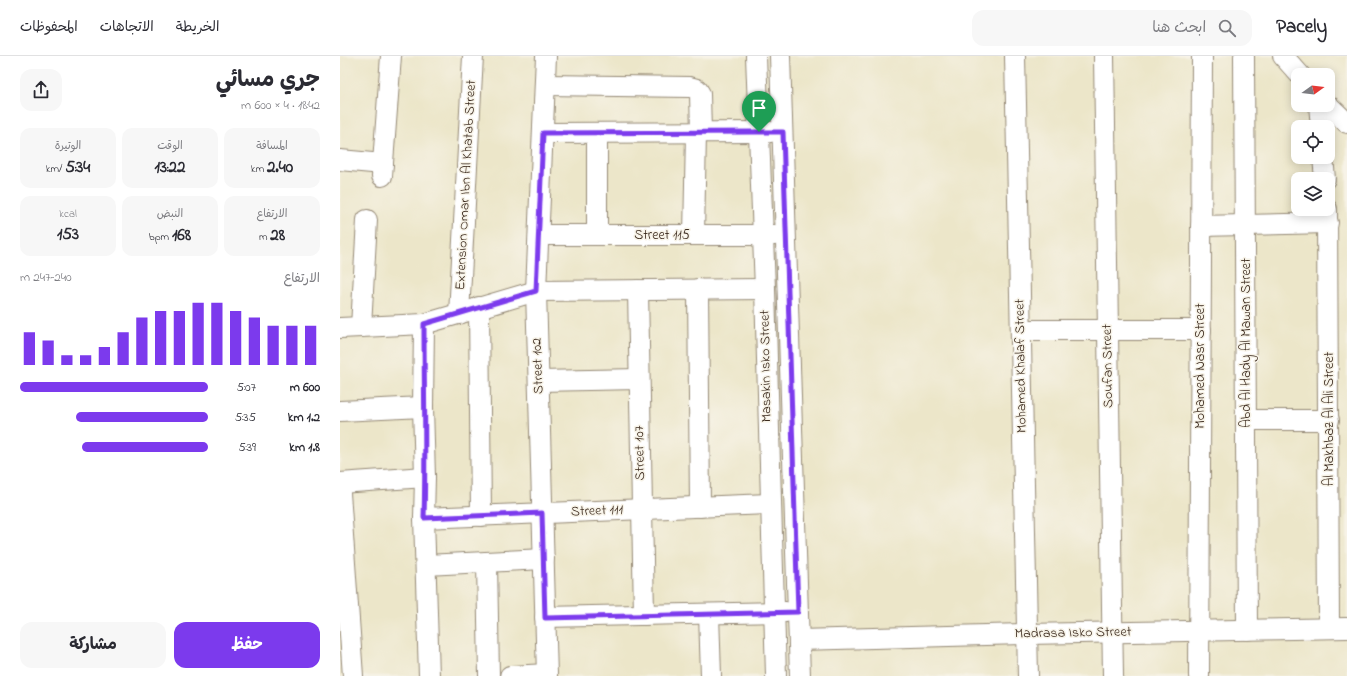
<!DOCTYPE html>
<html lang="ar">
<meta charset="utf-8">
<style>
body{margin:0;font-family:"Indie Flower","Playpen Sans Arabic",sans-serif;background:#f7f7f7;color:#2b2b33;direction:rtl;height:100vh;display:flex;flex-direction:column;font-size:15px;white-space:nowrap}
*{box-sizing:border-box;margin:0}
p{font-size:13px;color:#7c7c81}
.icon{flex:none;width:22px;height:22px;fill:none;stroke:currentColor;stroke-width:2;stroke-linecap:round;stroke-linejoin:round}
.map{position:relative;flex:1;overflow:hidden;direction:ltr}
.drawer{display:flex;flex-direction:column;background:#fff;width:340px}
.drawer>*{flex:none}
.needle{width:26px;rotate:75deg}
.fabs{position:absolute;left:951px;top:12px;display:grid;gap:8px}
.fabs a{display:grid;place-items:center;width:44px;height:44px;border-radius:8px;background:#fff;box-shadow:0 2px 10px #0003;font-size:20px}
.pin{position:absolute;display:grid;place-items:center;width:34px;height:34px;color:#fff;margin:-41px -17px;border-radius:50% 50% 50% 0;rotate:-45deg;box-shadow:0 0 4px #0007}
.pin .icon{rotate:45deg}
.round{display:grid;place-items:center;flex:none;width:42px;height:42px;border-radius:12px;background:#f7f7f7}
.overview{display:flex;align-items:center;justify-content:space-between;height:68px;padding:0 20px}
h1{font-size:22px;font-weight:700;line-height:30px}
.figures{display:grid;grid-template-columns:repeat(3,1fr);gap:6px;height:68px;padding:4px 20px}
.figures div{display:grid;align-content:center;border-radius:10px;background:#f7f7f7;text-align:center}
.figures b{font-size:17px;font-weight:700}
.figures small{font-size:11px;font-weight:400}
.figures p{font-size:11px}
.chart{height:112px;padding:8px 20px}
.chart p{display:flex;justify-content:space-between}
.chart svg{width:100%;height:72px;margin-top:4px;stroke:#7c3aed;stroke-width:6}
.primary-button{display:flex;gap:8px;margin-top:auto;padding:8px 20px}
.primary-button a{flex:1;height:46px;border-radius:12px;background:#7c3aed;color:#fff;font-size:16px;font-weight:700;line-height:46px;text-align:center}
.primary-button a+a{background:#f7f7f7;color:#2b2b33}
ul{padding:0 20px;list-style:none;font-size:13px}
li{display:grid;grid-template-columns:64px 48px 1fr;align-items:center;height:30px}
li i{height:10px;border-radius:5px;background:#7c3aed}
header{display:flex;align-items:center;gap:24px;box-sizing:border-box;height:56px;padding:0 20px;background:#fff;border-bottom:1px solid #e1e1e2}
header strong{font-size:19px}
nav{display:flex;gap:22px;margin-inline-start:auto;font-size:14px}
.search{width:280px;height:36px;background:#f7f7f7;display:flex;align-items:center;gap:10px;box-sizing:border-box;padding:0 14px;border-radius:12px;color:#7c7c81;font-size:15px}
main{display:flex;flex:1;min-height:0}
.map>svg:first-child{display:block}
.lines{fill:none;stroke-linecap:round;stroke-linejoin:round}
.minor-casing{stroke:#948874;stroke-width:22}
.minor{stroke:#fff;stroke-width:20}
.route-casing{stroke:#fff;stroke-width:8}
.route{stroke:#7c3aed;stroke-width:5}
.labels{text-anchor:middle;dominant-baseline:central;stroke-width:3;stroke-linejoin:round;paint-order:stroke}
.street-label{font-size:14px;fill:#3b2a1e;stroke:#f7f3e8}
</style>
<header>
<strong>Pacely</strong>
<div class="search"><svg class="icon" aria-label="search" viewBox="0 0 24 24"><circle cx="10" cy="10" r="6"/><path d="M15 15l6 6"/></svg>ابحث هنا</div>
<nav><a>الخريطة</a><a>الاتجاهات</a><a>المحفوظات</a></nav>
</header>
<main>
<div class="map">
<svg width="1007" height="620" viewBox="0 0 1007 620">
<rect width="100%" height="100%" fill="#f7f3e8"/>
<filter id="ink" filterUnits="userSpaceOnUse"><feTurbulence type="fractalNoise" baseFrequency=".025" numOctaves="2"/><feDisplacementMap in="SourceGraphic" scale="8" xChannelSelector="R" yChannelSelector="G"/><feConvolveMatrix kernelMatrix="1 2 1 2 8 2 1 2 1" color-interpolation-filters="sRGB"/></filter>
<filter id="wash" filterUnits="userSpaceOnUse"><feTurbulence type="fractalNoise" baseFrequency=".012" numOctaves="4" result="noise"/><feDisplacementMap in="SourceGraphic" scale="16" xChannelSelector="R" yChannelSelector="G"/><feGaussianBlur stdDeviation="0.9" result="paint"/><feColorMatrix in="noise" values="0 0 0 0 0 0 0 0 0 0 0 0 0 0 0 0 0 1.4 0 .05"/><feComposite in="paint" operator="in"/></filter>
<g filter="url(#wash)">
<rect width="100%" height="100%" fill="#ece6c9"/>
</g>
<g filter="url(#ink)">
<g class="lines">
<defs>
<g id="minor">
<path d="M 206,0 L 196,235 L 207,620"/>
<path d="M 416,0 L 425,233 L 436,620"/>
<path d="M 440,0 L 460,620"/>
<path d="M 675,0 L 688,620"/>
<path d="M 764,0 L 773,620"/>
<path d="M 904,0 L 907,574"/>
<path d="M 943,0 L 960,19"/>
<path d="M 205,29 L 350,31 L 357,33 L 360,38 L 361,76"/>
<path d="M 979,49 L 981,71"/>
<path d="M 988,49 L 1007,67"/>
<path d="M 203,77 L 431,76"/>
<path d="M 983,101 L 985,123"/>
<path d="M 0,104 L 43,108"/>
<path d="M 42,120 L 51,0"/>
<path d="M 987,153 L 989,572"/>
<path d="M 861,170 L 988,167"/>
<path d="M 199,179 L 435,179"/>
<path d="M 257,179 L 257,77"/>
<path d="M 354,179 L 356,77"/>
<path d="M 358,233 L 360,451"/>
<path d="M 298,234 L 304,559"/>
<path d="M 139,251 L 141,460"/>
<path d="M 119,258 L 133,0"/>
<path d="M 84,268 L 83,351 L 85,421 L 84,462 L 89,620"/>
<path d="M 21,271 L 27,164"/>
<path d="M 0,272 L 84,268 L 196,235 L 425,233"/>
<path d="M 681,274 L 861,274"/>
<path d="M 199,325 L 299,323"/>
<path d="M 0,355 L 83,351"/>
<path d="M 906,364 L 989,364"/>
<path d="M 0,427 L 85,421"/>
<path d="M 0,437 L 13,620"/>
<path d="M 84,462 L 430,448"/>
<path d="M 147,506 L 149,620"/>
<path d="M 86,509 L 204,503"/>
<path d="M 369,558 L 371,620"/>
<path d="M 205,561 L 446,556"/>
<path d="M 459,584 L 687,578 L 1007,572"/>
<path d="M 170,620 L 207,618"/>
<path d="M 859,620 L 862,0"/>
</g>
</defs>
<use href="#minor" class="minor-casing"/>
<use href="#minor" class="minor"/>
</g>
</g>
<g class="lines" filter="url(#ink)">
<defs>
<path id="route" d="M 419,76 L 443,76 L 458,556 L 205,562 L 202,457 L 84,462 C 86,398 84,333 84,268 L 196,235 L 203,77 Z"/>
</defs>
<use href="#route" class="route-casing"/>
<use href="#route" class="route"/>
</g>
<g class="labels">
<g class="street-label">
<text transform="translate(126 129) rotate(-87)">Extension Omar Ibn Al Khatab Street</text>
<text x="322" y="179">Street 115</text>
<text transform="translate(906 287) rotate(-90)">Abd Al Hady Al Mawan Street</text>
<text transform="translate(198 310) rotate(-92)">Street 102</text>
<text transform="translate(426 310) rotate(-91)">Masakin Isko Street</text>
<text transform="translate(681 310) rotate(-91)">Mohamed Khalaf Street</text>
<text transform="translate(768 310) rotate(-91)">Soufan Street</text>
<text transform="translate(860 310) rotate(-90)">Mohamed Nasr Street</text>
<text transform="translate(989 363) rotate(-90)">Al Makhbaz Al Ali Street</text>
<text transform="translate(300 397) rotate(-91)">Street 107</text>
<text transform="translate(257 455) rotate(-2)">Street 111</text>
<text transform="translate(733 577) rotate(-1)">Madrasa Isko Street</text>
</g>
</g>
</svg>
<div class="fabs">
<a><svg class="needle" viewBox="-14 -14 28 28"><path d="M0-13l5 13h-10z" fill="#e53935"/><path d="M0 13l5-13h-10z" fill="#7c7c81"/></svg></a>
<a><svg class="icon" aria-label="locate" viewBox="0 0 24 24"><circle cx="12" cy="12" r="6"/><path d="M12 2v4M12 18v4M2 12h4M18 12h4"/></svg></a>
<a><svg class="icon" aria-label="layers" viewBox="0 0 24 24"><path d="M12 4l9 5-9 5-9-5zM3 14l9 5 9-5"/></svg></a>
</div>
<div class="pin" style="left:419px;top:76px;background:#1e9e55"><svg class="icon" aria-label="arrive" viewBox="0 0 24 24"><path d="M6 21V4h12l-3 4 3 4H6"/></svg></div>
</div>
<section class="drawer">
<div class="overview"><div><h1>جري مسائي</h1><p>18:42 · 4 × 600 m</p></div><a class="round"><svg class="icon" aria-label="share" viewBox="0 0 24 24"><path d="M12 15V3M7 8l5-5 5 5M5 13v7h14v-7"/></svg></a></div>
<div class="figures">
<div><p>المسافة</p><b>2.40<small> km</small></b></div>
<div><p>الوقت</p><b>13:22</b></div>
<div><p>الوتيرة</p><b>5:34<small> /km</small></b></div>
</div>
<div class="figures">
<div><p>الارتفاع</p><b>28<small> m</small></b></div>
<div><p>النبض</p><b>168<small> bpm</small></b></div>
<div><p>kcal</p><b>153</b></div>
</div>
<div class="chart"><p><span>الارتفاع</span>240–247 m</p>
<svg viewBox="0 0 160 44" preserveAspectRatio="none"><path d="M5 44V24M15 44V29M25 44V38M35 44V38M45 44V33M55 44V24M65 44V15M75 44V11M85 44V11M95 44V6M105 44V6M115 44V11M125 44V15M135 44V20M145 44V20M155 44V20"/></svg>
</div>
<ul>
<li><b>600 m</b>5:07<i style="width:100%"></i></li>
<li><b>1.2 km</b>5:35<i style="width:70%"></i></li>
<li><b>1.8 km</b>5:39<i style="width:67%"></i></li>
</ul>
<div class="primary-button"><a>حفظ</a><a>مشاركة</a></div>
</section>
</main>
